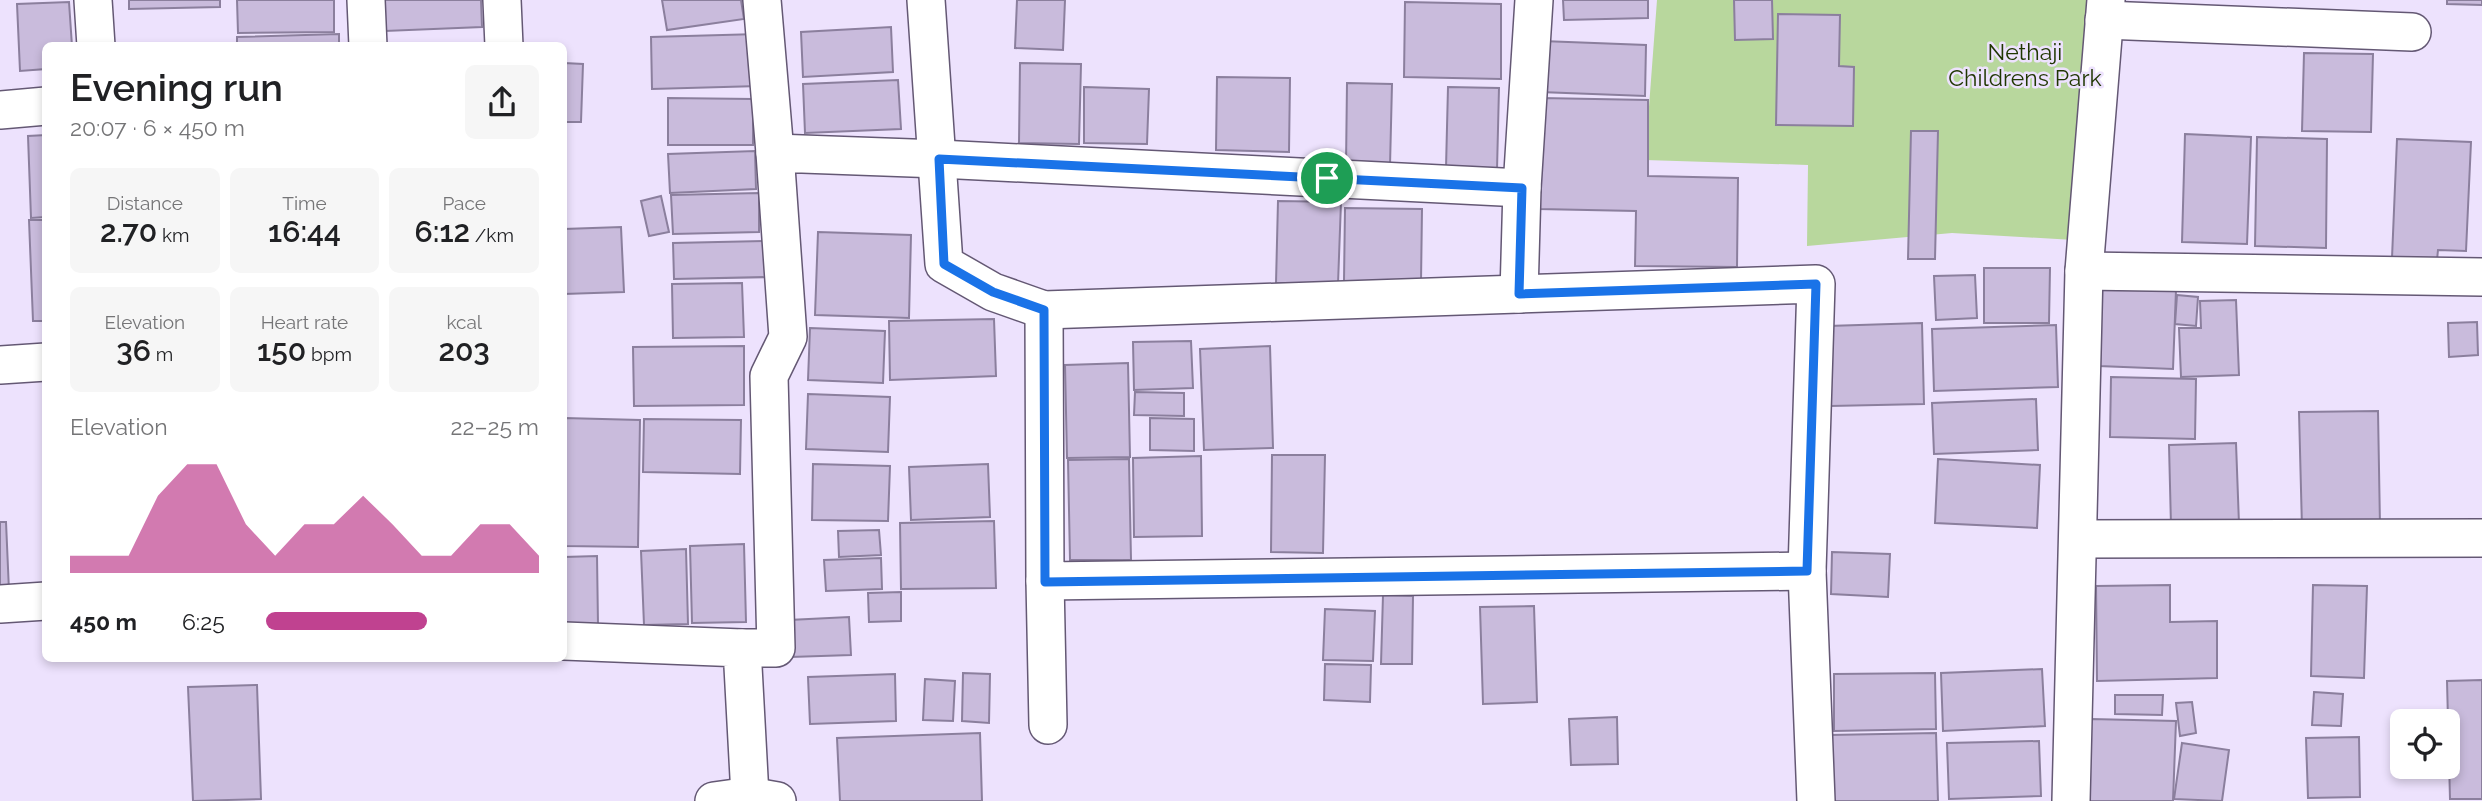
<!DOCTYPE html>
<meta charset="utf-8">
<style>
body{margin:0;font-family:Raleway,sans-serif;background:#f6f6f6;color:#202124;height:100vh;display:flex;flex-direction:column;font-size:26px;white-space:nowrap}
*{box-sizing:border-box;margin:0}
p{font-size:23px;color:#757577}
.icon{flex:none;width:38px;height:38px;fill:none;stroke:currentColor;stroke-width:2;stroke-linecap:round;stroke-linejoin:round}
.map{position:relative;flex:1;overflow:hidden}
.panel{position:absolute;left:42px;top:42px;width:525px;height:620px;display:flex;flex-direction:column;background:#fff;border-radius:10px;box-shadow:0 4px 10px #0003}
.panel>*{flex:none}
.controls{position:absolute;left:2390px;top:709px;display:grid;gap:14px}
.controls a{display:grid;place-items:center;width:70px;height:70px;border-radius:10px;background:#fff;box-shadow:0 4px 10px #0003;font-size:35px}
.pin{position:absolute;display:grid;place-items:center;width:60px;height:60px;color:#fff;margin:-30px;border:4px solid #fff;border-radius:50%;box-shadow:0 2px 7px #0007}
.round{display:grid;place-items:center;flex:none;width:74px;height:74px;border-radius:10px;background:#f6f6f6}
.head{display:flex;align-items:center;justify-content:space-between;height:119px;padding:0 28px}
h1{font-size:38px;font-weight:600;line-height:52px}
.metrics{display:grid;grid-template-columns:repeat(3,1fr);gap:10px;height:119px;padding:7px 28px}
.metrics div{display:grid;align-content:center;border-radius:10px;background:#f6f6f6;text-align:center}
.metrics b{font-size:30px;font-weight:600}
.metrics small{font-size:19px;font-weight:400}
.metrics p{font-size:19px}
.chart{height:196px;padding:14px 28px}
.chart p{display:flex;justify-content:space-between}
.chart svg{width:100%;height:126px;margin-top:7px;fill:#c04290;opacity:.7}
ul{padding:0 28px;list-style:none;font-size:23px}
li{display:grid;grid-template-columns:112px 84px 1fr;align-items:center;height:52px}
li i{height:18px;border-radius:9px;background:#c04290}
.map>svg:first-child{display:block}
.green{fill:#b8d79d}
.building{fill:#c9bbdc;stroke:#8b7f9d;stroke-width:2}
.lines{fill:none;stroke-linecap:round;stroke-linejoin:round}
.minor-casing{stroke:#645874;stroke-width:40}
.minor{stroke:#fff;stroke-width:37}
.route-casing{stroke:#fff;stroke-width:14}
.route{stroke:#1a73e8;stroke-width:9}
.labels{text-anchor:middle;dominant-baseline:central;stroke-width:5;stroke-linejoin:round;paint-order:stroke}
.park-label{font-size:23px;fill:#1f3600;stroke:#ede2fd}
</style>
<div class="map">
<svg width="2482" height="801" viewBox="0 0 2482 801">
<rect width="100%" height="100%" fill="#ede2fd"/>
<path class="green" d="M 1657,0 L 2092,0 L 2074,240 L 1952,233 L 1807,246 L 1808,165 L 1645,160 Z"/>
<g class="building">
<path d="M 129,0 L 220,0 L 220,7 L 129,9 Z"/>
<path d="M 237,0 L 334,0 L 334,32 L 238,33 Z"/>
<path d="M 384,0 L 481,0 L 482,27 L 385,31 Z"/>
<path d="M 662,0 L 741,0 L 744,19 L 667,30 Z"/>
<path d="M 1017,0 L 1065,0 L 1063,50 L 1015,48 Z"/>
<path d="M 1563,0 L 1648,0 L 1648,18 L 1564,20 Z"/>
<path d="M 1734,0 L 1772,0 L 1773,39 L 1735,40 Z"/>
<path d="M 2447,0 L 2482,0 L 2482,5 L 2447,4 Z"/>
<path d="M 69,2 L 72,46 L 46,46 L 46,69 L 20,71 L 17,4 Z"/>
<path d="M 1405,2 L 1501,4 L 1501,79 L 1404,77 Z"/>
<path d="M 1778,14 L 1840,15 L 1839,66 L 1854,67 L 1853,126 L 1776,125 Z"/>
<path d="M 891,27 L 893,72 L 803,77 L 801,32 Z"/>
<path d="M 339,34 L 339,46 L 237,46 L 237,37 Z"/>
<path d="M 758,34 L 759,86 L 652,89 L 651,37 Z"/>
<path d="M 1542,41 L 1646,45 L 1645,96 L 1540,92 Z"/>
<path d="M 2304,53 L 2373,54 L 2371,132 L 2302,131 Z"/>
<path d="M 564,63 L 583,64 L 581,122 L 564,122 Z"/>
<path d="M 1020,63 L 1081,64 L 1079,144 L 1019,143 Z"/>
<path d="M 1217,77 L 1290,78 L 1289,152 L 1216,150 Z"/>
<path d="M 898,80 L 901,129 L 805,133 L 803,84 Z"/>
<path d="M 1347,83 L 1392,84 L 1390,166 L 1346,165 Z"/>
<path d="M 1084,87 L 1149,89 L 1147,144 L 1084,143 Z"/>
<path d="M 1448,87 L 1499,88 L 1497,170 L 1446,168 Z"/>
<path d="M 668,98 L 753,99 L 753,145 L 668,145 Z"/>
<path d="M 1541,98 L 1648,100 L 1648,176 L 1738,178 L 1737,267 L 1635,266 L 1636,211 L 1539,209 Z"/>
<path d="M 1911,131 L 1938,131 L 1935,259 L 1908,259 Z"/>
<path d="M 2185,134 L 2251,137 L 2247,244 L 2182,242 Z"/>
<path d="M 46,135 L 46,217 L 31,218 L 28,136 Z"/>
<path d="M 2257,137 L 2327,139 L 2326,248 L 2255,246 Z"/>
<path d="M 2397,139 L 2471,142 L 2466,251 L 2438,250 L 2437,260 L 2392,258 Z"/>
<path d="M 755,151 L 756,189 L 670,193 L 668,154 Z"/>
<path d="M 759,193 L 759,232 L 673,234 L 671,195 Z"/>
<path d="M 661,196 L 669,232 L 649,236 L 641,201 Z"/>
<path d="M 1278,201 L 1341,202 L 1338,284 L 1276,283 Z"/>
<path d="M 1345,208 L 1422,209 L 1421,282 L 1344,281 Z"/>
<path d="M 29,220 L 46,220 L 46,321 L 33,321 Z"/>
<path d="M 621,227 L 624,292 L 564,294 L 564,229 Z"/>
<path d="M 818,232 L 911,235 L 909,318 L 815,315 Z"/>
<path d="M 770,241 L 770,277 L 674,279 L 673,243 Z"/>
<path d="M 1984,268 L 2050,268 L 2049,323 L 1984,323 Z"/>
<path d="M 1975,275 L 1977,318 L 1936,320 L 1934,276 Z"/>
<path d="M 742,283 L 744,337 L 673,338 L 672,284 Z"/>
<path d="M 2102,288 L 2176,290 L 2173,369 L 2099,366 Z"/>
<path d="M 2177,295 L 2198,297 L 2196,326 L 2175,324 Z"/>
<path d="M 2236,300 L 2239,375 L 2181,377 L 2179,328 L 2201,328 L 2200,301 Z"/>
<path d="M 994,319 L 996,376 L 890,380 L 889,321 Z"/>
<path d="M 2477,322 L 2478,355 L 2449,357 L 2448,323 Z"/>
<path d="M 1922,323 L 1924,404 L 1831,406 L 1828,326 Z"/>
<path d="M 2056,325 L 2058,387 L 1934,391 L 1932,329 Z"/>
<path d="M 810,328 L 885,331 L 883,383 L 808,380 Z"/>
<path d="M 1191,341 L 1193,388 L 1134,390 L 1133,342 Z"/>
<path d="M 744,346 L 744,405 L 634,406 L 633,347 Z"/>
<path d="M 1270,346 L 1273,448 L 1204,450 L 1200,349 Z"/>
<path d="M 1128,363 L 1130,457 L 1067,458 L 1065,365 Z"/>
<path d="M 2111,377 L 2196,379 L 2195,439 L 2110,437 Z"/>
<path d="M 1135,392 L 1184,393 L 1184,416 L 1134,415 Z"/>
<path d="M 808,394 L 890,397 L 888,452 L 806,449 Z"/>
<path d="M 2036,399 L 2038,450 L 1934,454 L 1932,403 Z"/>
<path d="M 2378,411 L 2380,526 L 2302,528 L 2299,412 Z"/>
<path d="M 564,418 L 640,420 L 638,547 L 564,546 Z"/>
<path d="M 1150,418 L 1194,419 L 1194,451 L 1150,450 Z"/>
<path d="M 644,419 L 741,420 L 740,474 L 643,472 Z"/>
<path d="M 2236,443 L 2239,524 L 2171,526 L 2169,445 Z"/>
<path d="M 1272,455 L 1325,455 L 1323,553 L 1271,552 Z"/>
<path d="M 1201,456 L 1202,536 L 1134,537 L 1133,458 Z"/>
<path d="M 1129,459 L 1131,560 L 1070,560 L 1068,460 Z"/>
<path d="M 1938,459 L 2040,465 L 2037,528 L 1935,523 Z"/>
<path d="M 813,464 L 890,466 L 888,521 L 812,520 Z"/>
<path d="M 988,464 L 990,517 L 911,520 L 909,467 Z"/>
<path d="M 994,521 L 996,588 L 901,589 L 900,523 Z"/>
<path d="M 0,522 L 6,522 L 9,591 L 0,591 Z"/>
<path d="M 879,530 L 881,555 L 839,557 L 838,531 Z"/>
<path d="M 744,544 L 746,622 L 692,623 L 690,546 Z"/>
<path d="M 686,549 L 688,624 L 644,625 L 641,551 Z"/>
<path d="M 1832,552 L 1890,554 L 1888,597 L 1831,594 Z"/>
<path d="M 597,556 L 598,625 L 564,626 L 564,557 Z"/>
<path d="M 881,558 L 882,589 L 826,591 L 824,560 Z"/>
<path d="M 2170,585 L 2170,622 L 2217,621 L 2217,678 L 2097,681 L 2096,586 Z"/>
<path d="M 2313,585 L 2367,586 L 2364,678 L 2311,676 Z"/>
<path d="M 901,592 L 901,621 L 869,622 L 868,593 Z"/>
<path d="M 1383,595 L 1413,596 L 1412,664 L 1381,664 Z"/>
<path d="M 1534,606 L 1537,702 L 1483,704 L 1480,607 Z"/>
<path d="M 1325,609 L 1375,611 L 1373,661 L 1323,660 Z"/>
<path d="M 849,617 L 851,655 L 791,657 L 789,620 Z"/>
<path d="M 1325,664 L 1371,665 L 1370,702 L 1324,700 Z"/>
<path d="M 2042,669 L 2045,726 L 1943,731 L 1941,673 Z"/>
<path d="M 963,673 L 990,674 L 989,723 L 962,721 Z"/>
<path d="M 1935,673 L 1936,729 L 1834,731 L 1834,674 Z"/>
<path d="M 895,674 L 896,721 L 810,724 L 808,677 Z"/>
<path d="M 925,679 L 955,681 L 953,721 L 923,720 Z"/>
<path d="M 2482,680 L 2482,799 L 2450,799 L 2447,681 Z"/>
<path d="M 257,685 L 261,799 L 193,801 L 188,687 Z"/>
<path d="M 2314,692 L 2343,694 L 2341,726 L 2312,725 Z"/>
<path d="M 2115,695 L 2163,695 L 2162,715 L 2115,714 Z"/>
<path d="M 2192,702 L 2196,733 L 2180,736 L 2176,703 Z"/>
<path d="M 1617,717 L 1618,764 L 1571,765 L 1569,719 Z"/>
<path d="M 2091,719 L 2176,721 L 2173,801 L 2089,801 Z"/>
<path d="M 980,733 L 982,801 L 840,801 L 837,738 Z"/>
<path d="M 1936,733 L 1938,801 L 1831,801 L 1829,735 Z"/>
<path d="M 2359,737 L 2360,797 L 2308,798 L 2306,738 Z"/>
<path d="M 2039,741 L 2041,796 L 1949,799 L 1947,743 Z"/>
<path d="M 2182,743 L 2229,750 L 2222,801 L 2174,799 Z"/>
</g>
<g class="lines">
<defs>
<g id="minor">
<path d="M 93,0 L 96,46"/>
<path d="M 366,0 L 368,46"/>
<path d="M 502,0 L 504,46"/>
<path d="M 762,0 L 775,153"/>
<path d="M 926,0 L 944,264 L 993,292 L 1044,310 L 1816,284 L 1807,571 L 1816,801"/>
<path d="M 2104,20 L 2412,32"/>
<path d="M 0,110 L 46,106"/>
<path d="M 2084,271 L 2482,277"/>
<path d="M 1519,294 L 1522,188 L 1534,0"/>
<path d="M 1044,310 L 1045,581 L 1807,571"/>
<path d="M 0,365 L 46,362"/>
<path d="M 2078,539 L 2482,538"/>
<path d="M 1045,581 L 1048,725"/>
<path d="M 0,604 L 46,601"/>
<path d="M 564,641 L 742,648 L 750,796"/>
<path d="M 742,648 L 776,648 L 769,376 L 788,337 L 775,153 L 939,159 L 1522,188"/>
<path d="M 714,801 L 750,796 L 777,801"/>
<path d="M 2071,801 L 2084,271 L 2106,0"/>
</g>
</defs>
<use href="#minor" class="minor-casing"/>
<use href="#minor" class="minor"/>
</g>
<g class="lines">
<defs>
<path id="route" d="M 939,159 L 1522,188 L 1519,294 L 1816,284 L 1807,571 L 1045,582 L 1044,310 L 993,292 L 944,264 Z"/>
</defs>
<use href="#route" class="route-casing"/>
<use href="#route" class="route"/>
</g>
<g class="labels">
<g class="park-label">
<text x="2025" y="51">Nethaji<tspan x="2025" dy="26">Childrens Park</tspan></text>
</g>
</g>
</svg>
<div class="controls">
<a><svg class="icon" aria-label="locate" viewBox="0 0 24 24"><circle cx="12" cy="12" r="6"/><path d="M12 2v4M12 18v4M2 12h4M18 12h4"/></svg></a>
</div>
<div class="pin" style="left:1327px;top:178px;background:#1e9e55"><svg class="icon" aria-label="arrive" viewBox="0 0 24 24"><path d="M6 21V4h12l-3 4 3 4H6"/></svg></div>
<section class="panel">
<div class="head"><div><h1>Evening run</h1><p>20:07 · 6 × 450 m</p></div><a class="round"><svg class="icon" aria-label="share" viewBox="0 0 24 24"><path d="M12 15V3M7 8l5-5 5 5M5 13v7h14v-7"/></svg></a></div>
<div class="metrics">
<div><p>Distance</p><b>2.70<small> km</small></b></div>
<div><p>Time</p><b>16:44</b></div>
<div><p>Pace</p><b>6:12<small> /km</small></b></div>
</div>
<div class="metrics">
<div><p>Elevation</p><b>36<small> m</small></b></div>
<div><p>Heart rate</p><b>150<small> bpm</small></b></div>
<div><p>kcal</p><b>203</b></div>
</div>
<div class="chart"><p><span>Elevation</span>22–25 m</p>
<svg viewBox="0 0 160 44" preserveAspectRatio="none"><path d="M0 44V38L10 38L20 38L30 17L40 6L50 6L60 27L70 38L80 27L90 27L100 17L110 27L120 38L130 38L140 27L150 27L160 38V44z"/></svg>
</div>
<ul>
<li><b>450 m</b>6:25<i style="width:59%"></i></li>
</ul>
</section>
</div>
